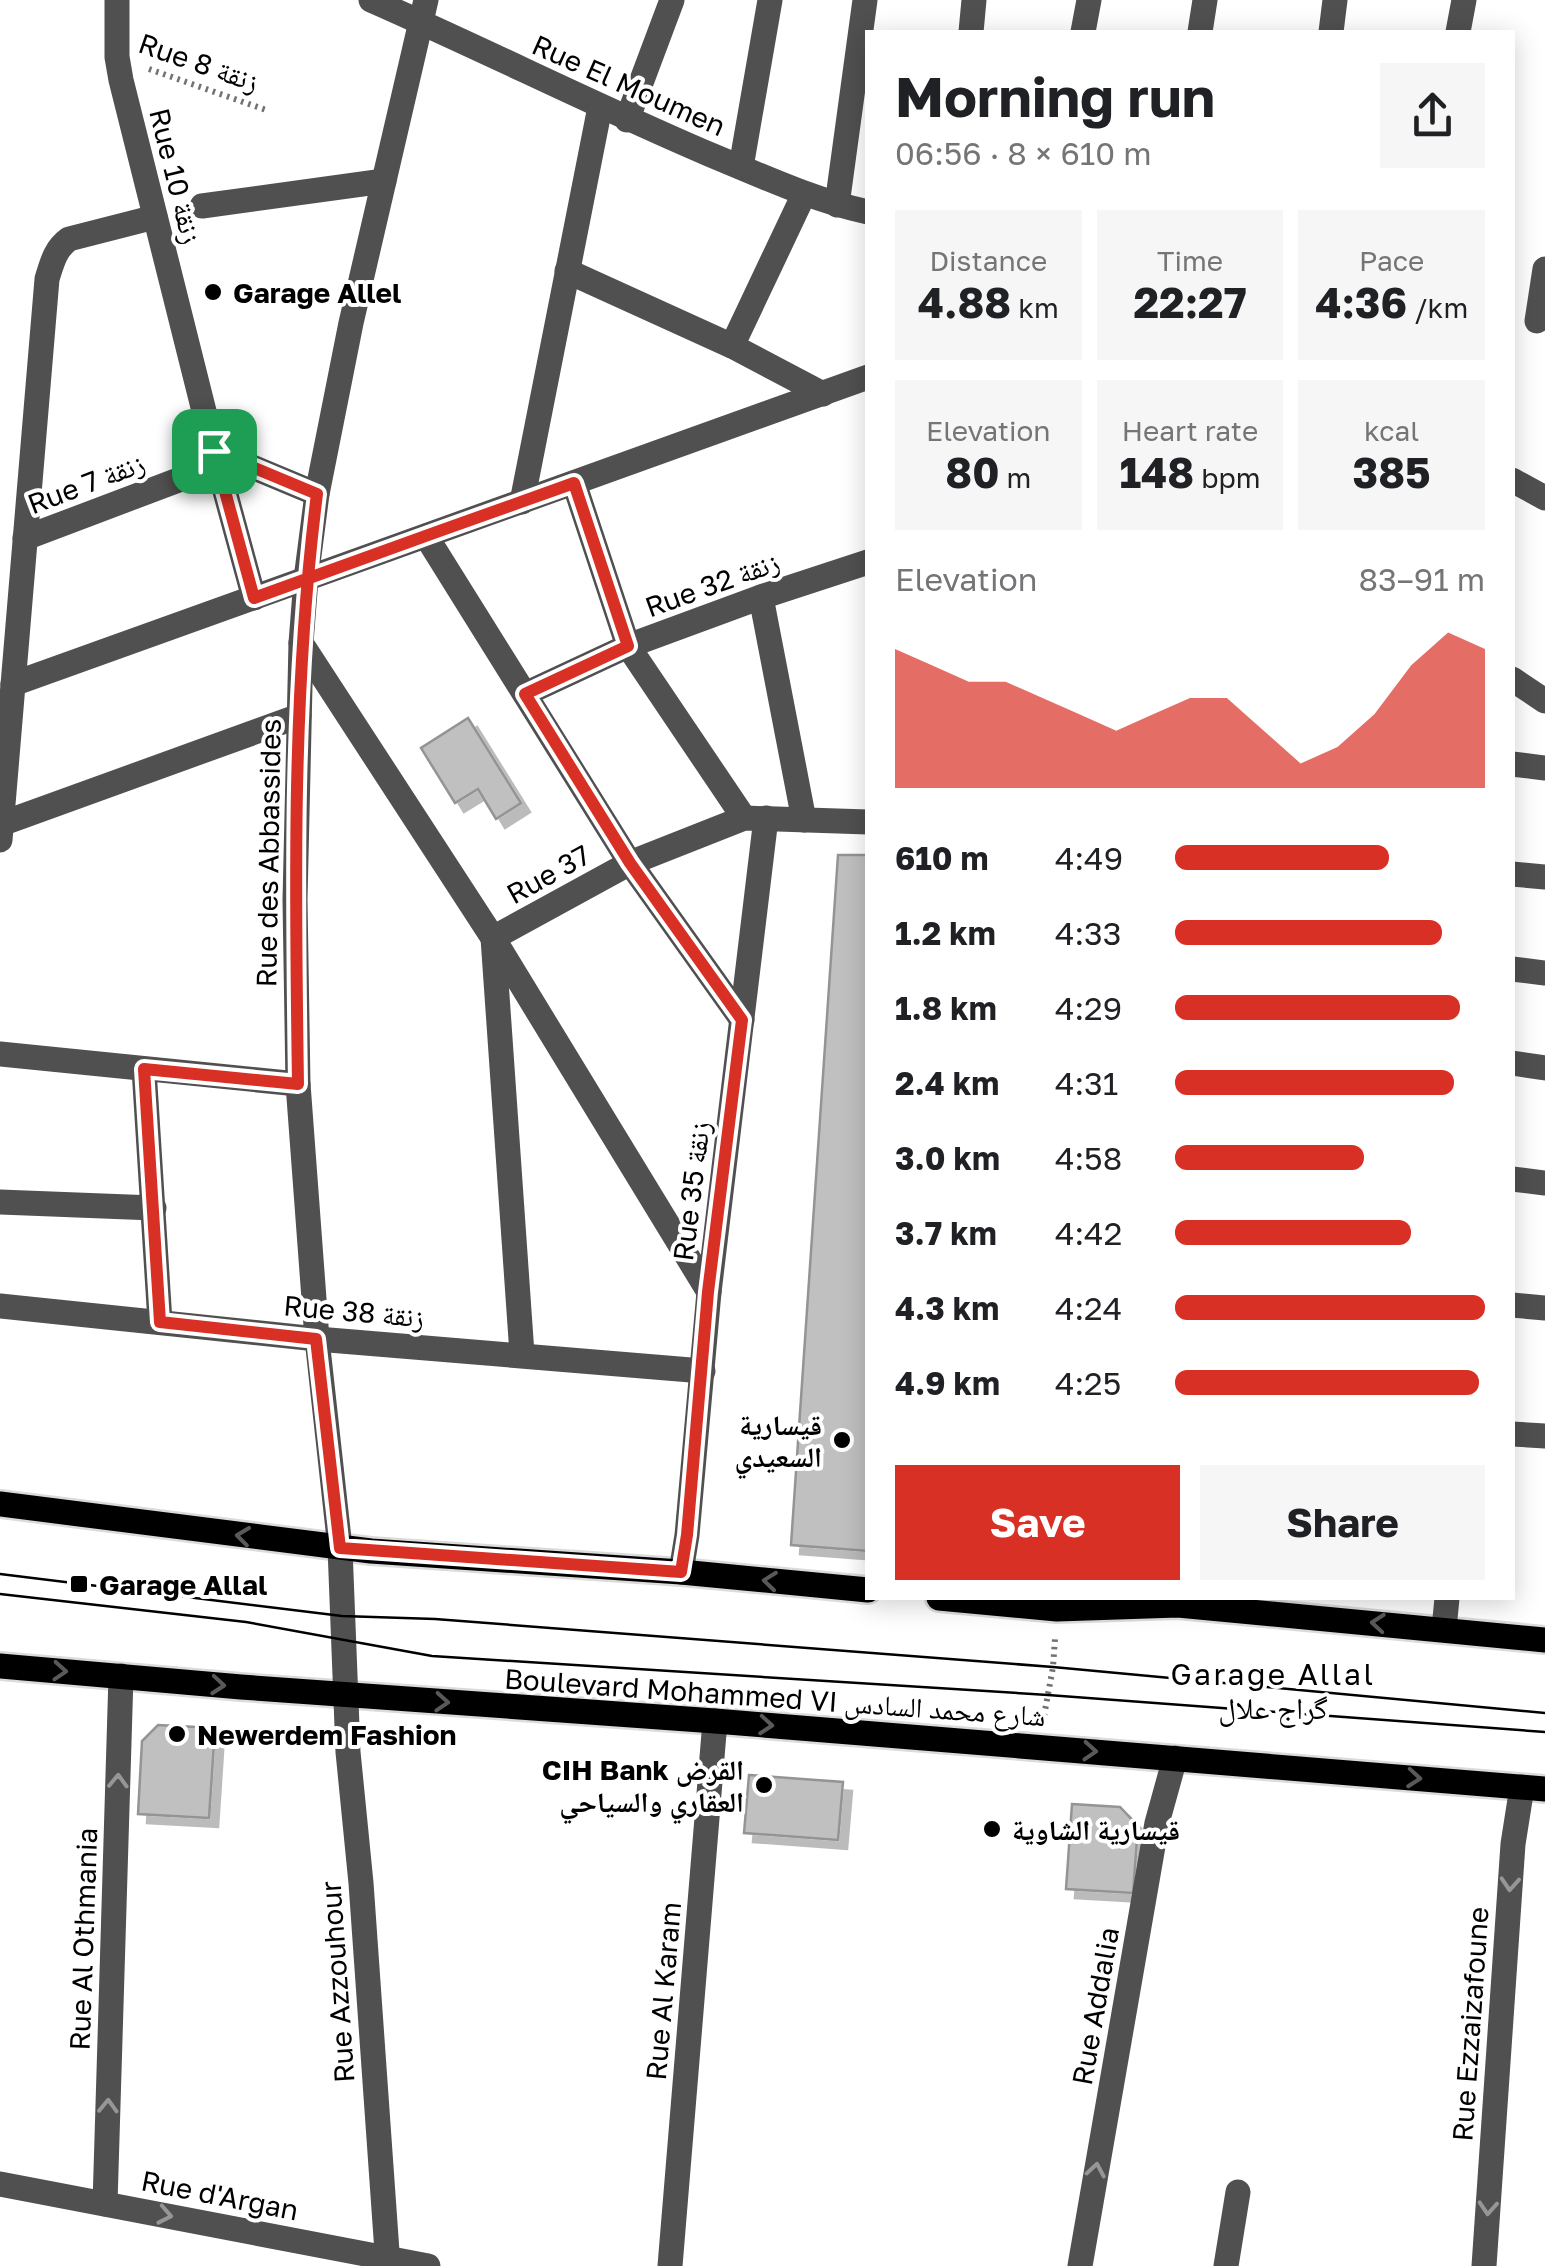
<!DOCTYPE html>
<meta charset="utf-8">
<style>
body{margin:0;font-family:"Golos Text","Noto Naskh Arabic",sans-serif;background:#f6f6f6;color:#202124;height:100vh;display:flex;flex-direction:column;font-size:38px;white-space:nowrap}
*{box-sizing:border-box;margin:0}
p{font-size:32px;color:#757577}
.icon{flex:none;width:55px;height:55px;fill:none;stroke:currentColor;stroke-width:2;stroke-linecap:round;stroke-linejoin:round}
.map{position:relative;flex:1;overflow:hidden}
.drawer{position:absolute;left:865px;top:30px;width:650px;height:1570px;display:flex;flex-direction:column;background:#fff;border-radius:0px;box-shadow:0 5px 25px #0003}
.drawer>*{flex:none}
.pin{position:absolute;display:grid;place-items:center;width:85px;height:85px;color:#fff;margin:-42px;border-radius:20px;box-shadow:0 5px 15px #0006}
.round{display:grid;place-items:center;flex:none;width:105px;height:105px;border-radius:0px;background:#f6f6f6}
.overview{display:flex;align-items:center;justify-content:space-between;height:170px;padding:0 30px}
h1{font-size:55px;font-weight:700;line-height:75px}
.figures{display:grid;grid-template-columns:repeat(3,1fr);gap:15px;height:170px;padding:10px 30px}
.figures div{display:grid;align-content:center;border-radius:0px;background:#f6f6f6;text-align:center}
.figures b{font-size:42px;font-weight:700}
.figures small{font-size:28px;font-weight:400}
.figures p{font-size:28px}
.chart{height:280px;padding:20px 30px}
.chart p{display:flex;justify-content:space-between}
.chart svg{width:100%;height:180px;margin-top:10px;fill:#d93025;opacity:.7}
.action{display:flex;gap:20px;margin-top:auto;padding:20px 30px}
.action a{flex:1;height:115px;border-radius:0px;background:#d93025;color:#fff;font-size:40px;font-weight:700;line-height:115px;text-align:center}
.action a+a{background:#f6f6f6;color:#202124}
ul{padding:0 30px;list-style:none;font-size:32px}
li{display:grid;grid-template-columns:160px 120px 1fr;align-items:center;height:75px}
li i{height:25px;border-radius:12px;background:#d93025}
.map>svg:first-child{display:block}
.building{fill:#c0c0c0;stroke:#949494;stroke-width:2.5;filter:url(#shadow)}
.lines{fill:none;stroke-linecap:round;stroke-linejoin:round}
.major-casing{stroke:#dbdbdb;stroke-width:30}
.path{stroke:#727272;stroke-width:6;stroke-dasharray:2.5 5;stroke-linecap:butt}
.minor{stroke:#505050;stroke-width:25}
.major{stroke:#000;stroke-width:25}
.tram{stroke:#000;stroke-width:2.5}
.oneway{stroke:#595959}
.oneway2{stroke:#969696}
.route-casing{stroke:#fff;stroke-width:20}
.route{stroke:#d93025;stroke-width:12}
.poi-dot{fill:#000;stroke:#fff;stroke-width:4}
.labels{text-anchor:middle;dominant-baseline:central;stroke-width:8;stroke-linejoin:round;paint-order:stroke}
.street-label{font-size:28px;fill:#000;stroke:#fff}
.poi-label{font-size:28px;font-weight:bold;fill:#000;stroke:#fff;text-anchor:start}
.neighbourhood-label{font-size:30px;letter-spacing:2.5px;fill:#000;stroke:#fff}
</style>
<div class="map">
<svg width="1545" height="2266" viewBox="0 0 1545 2266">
<defs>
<filter id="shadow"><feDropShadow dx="9" dy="9" stdDeviation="0" flood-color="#0004"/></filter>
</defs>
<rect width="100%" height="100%" fill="#fff"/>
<g class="building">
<path d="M 468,718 L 521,803 L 496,819 L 478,789 L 455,803 L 421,748 Z"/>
<path d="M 838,855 L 868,855 L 868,1551 L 791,1545 Z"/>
<path d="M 158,1725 L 215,1728 L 209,1818 L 138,1814 L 142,1741 Z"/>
<path d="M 749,1775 L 843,1782 L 838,1840 L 744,1833 Z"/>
<path d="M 1072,1804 L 1120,1807 L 1138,1826 L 1133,1893 L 1066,1889 Z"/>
</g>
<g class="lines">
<defs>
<g id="major">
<path d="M 0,1504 L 371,1551 L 681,1572 L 868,1590"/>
<path d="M 939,1598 L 1057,1609 L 1178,1605 L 1545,1640"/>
<path d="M 0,1666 L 241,1687 L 715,1721 L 1545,1789"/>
</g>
</defs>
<use href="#major" class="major-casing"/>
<g class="path">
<path d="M 149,69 L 266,110"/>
<path d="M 1044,1716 L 1053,1667 L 1055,1639"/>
</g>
<g class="minor">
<path d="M 117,0 L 117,57 L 121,80 L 214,451 L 254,598"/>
<path d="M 371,0 C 485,50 596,106 711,155 C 762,176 813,200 868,212"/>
<path d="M 971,32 L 974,0"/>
<path d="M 1083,32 L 1089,0"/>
<path d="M 1200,32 L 1205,0"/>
<path d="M 1331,32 L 1335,0"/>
<path d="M 1458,32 L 1464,0"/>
<path d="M 627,120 L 672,0"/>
<path d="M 741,167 L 770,0"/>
<path d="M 837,205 L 865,0"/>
<path d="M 202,206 L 384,181"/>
<path d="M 567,271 L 732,346 L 823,394"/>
<path d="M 1537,321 L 1545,269"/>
<path d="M 732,346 L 804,194"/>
<path d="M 214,451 L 317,494"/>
<path d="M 1512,480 L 1545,498"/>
<path d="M 574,483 L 628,646 L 744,818"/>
<path d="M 522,502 L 600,107"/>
<path d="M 426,536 L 630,863 L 742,1020"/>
<path d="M 25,538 L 197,473 L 214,451"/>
<path d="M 761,597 L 804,820"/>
<path d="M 301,643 L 493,938 L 709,1292"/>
<path d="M 1512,679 L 1545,701"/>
<path d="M 13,684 L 868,377"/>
<path d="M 525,694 L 628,646 L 761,597 L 868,562"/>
<path d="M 1512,764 L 1545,768"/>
<path d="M 1,824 L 299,716"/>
<path d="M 0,840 L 47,279 C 52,263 55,249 69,239 L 155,217"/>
<path d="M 1512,874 L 1545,877"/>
<path d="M 1512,969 L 1545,973"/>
<path d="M 0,1054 L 298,1084"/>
<path d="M 1512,1063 L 1545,1068"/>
<path d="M 144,1069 L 160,1322"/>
<path d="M 1512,1179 L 1545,1183"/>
<path d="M 0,1202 L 154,1208"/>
<path d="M 1512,1305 L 1545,1308"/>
<path d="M 0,1306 L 317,1339 L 703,1371"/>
<path d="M 522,1354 L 493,938 L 630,863 L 744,818 L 868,822"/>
<path d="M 1512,1434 L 1545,1436"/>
<path d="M 681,1572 L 687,1535 L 709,1292 L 766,818"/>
<path d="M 1444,1629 L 1447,1598"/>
<path d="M 0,2184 L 428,2266"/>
<path d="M 105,2204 L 121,1676"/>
<path d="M 388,2266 L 361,1883 L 348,1752 L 340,1548 L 317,1339 L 298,1084 L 295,900 L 301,643 L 306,579 L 317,494 L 351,323 L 426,0"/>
<path d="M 670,2266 L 715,1721"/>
<path d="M 1080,2266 L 1157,1823 L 1175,1758"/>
<path d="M 1226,2266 L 1238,2192"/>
<path d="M 1484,2266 L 1513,1844 L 1522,1787"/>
</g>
<use href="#major" class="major"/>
<g class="tram">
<path d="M 0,1574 L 342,1616 L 435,1619 L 1053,1667 L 1545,1713"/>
<path d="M 0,1594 L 246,1622 L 432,1656 L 1048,1695 L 1545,1732"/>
</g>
</g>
<defs><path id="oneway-chevron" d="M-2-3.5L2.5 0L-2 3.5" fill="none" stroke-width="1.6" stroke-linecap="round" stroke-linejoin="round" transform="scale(2.5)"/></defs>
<g class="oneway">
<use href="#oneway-chevron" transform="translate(243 1536) rotate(-173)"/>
<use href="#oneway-chevron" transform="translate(770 1581) rotate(-174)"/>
<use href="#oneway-chevron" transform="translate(1378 1623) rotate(-175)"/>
<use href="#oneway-chevron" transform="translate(60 1671) rotate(4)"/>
<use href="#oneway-chevron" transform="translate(218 1685) rotate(5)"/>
<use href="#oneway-chevron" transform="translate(442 1702) rotate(4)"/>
<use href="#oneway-chevron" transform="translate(766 1725) rotate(5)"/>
<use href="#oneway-chevron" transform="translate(1090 1751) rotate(4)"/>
<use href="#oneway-chevron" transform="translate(1414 1778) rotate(5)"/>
</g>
<g class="oneway2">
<use href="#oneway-chevron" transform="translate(118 1781) rotate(-88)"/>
<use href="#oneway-chevron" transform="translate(1510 1884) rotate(94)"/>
<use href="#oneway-chevron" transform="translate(108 2106) rotate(-88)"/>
<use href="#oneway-chevron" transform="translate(1096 2170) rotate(-80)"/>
<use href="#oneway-chevron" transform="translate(1488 2208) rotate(94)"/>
<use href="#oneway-chevron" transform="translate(165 2215) rotate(11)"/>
</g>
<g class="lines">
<defs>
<path id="route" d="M 214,451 L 317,494 C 292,690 295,887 298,1084 L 144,1069 L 160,1322 L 316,1339 L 340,1548 L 681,1572 L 687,1535 L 708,1292 L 742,1020 L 630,863 L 525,694 L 628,646 L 574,483 C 467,521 361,559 254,598 L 214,451"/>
</defs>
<use href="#route" class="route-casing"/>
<use href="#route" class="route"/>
</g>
<g class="poi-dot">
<circle cx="213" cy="292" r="10"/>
<circle cx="842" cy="1440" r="10"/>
<rect x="69" y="1574" width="20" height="20" rx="5"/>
<circle cx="177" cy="1734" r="10"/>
<circle cx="764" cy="1785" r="10"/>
<circle cx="992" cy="1829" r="10"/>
</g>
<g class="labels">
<g class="street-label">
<text transform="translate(199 62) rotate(19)">Rue 8 زنقة</text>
<text transform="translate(629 85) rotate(24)">Rue El Moumen</text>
<text transform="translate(176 176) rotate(76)">Rue 10 زنقة</text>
<text transform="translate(86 483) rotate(-21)">Rue 7 زنقة</text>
<text transform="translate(712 584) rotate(-20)">Rue 32 زنقة</text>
<text transform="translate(268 853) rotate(-89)">Rue des Abbassides</text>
<text transform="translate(548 874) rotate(-29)">Rue 37</text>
<text transform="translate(691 1191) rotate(-83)">Rue 35 زنقة</text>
<text transform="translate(354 1311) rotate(5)">Rue 38 زنقة</text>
<text transform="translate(775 1697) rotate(4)">Boulevard Mohammed VI شارع محمد السادس</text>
<text transform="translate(83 1939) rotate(-88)">Rue Al Othmania</text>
<text transform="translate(337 1982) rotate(-94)">Rue Azzouhour</text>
<text transform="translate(663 1991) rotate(-85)">Rue Al Karam</text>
<text transform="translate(1095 2006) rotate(-80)">Rue Addalia</text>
<text transform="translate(1470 2024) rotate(-86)">Rue Ezzaizafoune</text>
<text transform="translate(220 2195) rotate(11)">Rue d'Argan</text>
</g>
<g class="poi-label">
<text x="233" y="292">Garage Allel</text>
<text x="822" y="1424" text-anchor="end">قيسارية<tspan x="822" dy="32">السعيدي</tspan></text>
<text x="99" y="1584">Garage Allal</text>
<text x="197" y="1734">Newerdem Fashion</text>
<text x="744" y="1769" text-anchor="end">CIH Bank القرض<tspan x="744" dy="32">العقاري والسياحي</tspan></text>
<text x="1012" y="1829">قيسارية الشاوية</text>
</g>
<g class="neighbourhood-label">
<text x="1273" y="1674">Garage Allal<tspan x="1273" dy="34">گراج علال</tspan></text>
</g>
</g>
</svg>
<div class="pin" style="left:214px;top:451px;background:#1e9e55"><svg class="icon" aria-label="arrive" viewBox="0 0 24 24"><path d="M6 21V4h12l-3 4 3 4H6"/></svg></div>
<section class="drawer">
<div class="overview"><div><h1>Morning run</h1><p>06:56 · 8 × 610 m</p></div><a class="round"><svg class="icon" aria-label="share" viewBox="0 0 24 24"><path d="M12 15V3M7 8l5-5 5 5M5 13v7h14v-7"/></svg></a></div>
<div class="figures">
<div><p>Distance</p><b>4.88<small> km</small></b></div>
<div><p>Time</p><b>22:27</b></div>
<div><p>Pace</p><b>4:36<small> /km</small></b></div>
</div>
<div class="figures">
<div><p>Elevation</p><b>80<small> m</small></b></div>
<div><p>Heart rate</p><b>148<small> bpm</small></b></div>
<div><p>kcal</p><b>385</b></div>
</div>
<div class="chart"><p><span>Elevation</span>83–91 m</p>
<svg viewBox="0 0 160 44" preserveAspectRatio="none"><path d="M0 44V10L10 14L20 18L30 18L40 22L50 26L60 30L70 26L80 22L90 22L100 30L110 38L120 34L130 26L140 14L150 6L160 10V44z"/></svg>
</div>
<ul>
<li><b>610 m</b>4:49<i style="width:69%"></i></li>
<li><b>1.2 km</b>4:33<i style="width:86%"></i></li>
<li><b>1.8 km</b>4:29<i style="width:92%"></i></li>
<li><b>2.4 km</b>4:31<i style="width:90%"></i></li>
<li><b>3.0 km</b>4:58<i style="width:61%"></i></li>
<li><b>3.7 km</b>4:42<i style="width:76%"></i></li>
<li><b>4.3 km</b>4:24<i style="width:100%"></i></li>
<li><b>4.9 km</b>4:25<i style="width:98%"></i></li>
</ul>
<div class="action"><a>Save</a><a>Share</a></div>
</section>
</div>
